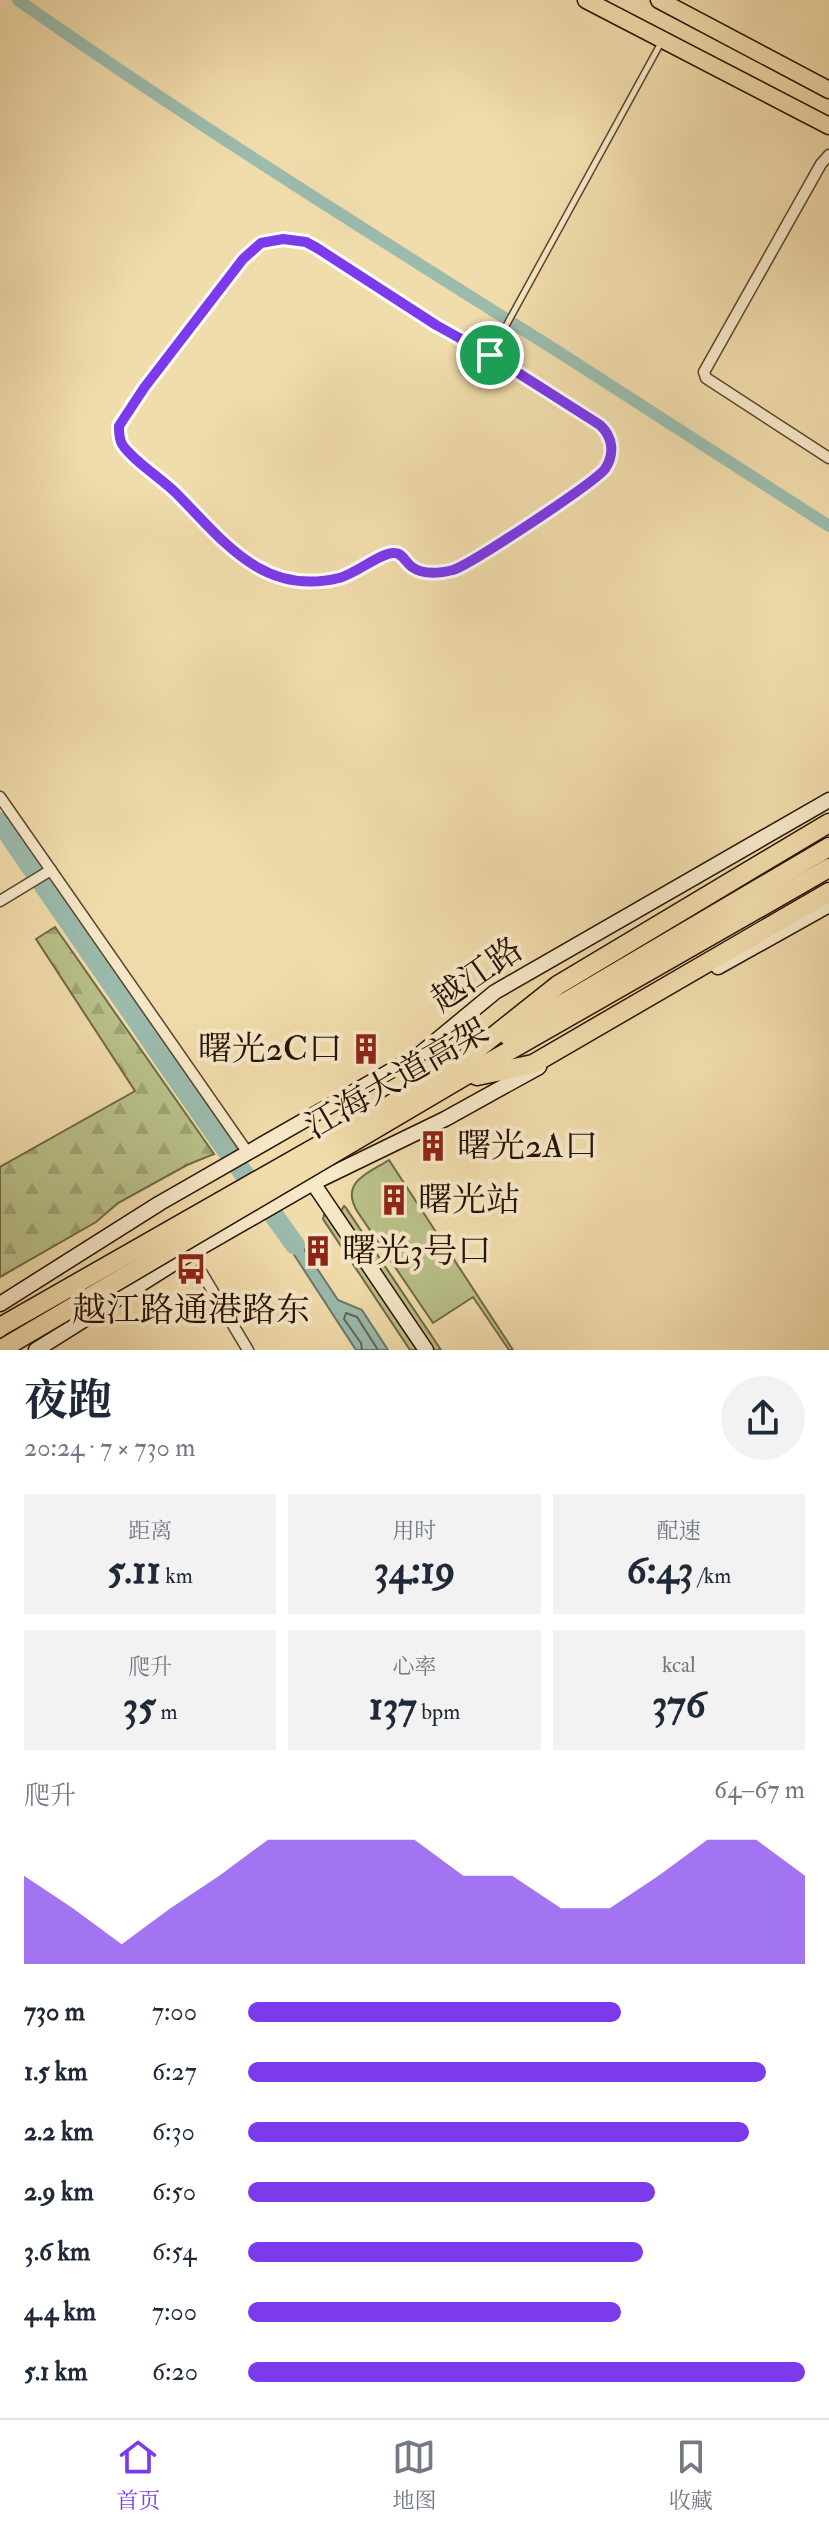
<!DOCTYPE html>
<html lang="zh">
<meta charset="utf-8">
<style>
body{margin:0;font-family:"IM FELL Double Pica","Noto Serif SC",serif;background:#f2f2f3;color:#1f2937;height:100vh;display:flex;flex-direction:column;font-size:30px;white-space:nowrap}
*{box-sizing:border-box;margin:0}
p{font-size:26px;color:#747a83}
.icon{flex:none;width:44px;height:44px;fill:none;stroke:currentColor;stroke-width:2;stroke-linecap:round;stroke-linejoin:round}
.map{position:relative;height:1350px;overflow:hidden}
.drawer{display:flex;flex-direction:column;background:#fff;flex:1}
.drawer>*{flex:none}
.pin{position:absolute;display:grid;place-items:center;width:68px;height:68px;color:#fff;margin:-34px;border:4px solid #fff;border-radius:50%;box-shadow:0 2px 8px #0007}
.round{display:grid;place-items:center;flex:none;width:84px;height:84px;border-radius:42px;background:#f2f2f3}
.head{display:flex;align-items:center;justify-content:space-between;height:136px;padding:0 24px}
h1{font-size:44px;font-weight:700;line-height:60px}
.metrics{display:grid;grid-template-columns:repeat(3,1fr);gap:12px;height:136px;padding:8px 24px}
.metrics div{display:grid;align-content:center;border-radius:0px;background:#f2f2f3;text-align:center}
.metrics b{font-size:40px;font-weight:700}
.metrics small{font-size:22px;font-weight:400}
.metrics p{font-size:22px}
.chart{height:224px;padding:16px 24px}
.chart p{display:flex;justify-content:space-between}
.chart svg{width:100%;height:144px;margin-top:8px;fill:#7c3aed;opacity:.7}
ul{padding:0 24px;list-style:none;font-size:26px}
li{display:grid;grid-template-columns:128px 96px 1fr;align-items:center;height:60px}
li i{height:20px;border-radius:10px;background:#7c3aed}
.tabs{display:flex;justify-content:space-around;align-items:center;height:112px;border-top:2px solid #e0e1e3;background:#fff;font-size:22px;color:#747a83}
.tabs a{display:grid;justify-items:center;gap:4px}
.tabs .current{color:#7c3aed}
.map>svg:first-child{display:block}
.grass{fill:#b9c089;stroke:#706946;stroke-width:2}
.forest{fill:url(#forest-firs);stroke:#706946;stroke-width:2}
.water{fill:#9bbbad;stroke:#6d7769;stroke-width:2}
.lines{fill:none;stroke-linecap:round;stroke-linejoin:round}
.shore{stroke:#616658;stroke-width:2}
.canal{stroke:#9bbbad;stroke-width:12}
.river{stroke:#9bbbad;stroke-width:20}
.lane-casing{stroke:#5a442c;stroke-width:8}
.street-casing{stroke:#5a442c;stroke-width:13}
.secondary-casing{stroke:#271202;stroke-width:17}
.primary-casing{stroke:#271202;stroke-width:19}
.highway-casing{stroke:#271202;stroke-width:21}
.lane{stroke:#f6e8c8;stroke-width:5}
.street{stroke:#f6e8c8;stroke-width:10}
.secondary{stroke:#f6e8c8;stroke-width:14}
.primary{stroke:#f1dcab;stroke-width:16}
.highway{stroke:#f1dcab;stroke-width:18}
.highway-bridge-casing{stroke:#271202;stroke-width:21;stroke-linecap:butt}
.highway-bridge{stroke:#f1dcab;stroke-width:18}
.route-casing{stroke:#fff;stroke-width:16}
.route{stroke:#7c3aed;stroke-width:10}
.labels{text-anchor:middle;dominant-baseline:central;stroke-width:8;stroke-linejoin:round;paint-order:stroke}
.street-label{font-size:34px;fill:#271202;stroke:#f6e8c8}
.poi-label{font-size:34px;fill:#271202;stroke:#f6e8c8;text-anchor:start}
</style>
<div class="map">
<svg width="829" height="1350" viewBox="0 0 829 1350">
<defs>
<pattern id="forest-firs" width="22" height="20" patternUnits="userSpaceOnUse" patternTransform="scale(2)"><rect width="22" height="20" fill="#b9c089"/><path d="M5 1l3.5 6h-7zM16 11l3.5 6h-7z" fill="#9fa475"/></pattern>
</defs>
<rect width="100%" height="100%" fill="#f1dcab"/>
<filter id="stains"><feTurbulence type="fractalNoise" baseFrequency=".0025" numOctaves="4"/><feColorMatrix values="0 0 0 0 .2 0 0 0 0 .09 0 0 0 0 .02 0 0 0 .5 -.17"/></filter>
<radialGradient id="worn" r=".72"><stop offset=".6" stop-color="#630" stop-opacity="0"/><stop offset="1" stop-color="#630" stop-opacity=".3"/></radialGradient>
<g class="grass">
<path d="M 389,1160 L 513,1350 L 509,1350 L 473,1297 L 433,1323 L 357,1211 C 340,1182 368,1173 389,1160 Z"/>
<path d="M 344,1206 L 346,1208 L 441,1350 L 434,1350 L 341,1211 Z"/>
<path d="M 324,1215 L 328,1216 L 417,1350 L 410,1350 L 323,1219 Z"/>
</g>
<path class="forest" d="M 55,927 L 214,1154 L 187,1165 L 118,1203 L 96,1222 L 0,1277 L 0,1167 L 135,1091 L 36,939 Z"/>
<path class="water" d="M 286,1222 L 338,1300 L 362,1310 L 388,1350 L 356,1350 L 276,1227 Z"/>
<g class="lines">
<path class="shore" d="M 362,1350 L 361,1343 L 344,1319 L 346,1313 L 357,1317 L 378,1350"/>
<path class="canal" d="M 18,0 C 196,125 381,240 565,356 C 653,412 741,470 829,526"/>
<path class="river" d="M 0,822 L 216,1135 L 295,1245"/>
<defs>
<g id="lane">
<path d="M 283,239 L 306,242 L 317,248 L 436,325 L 490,355 L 600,425 L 611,441 L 612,450 L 604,469 L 567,498 L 461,567 L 442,572 L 421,571 L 411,567 L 401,554 L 393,553 L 386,554 L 356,572 L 338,578 L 315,581 L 292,579 L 271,573 L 253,565 L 224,545 L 175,492 L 122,445 L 119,426 L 144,388 L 243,259 L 261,243 Z"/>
<path d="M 490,355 L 662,41"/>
</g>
<g id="street">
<path d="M 829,155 L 821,164 L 704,372 L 706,378 L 829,458"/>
<path d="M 0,797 L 248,1153"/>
<path d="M 0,901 L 51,870"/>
<path d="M 200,1270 L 248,1350"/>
</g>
<g id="secondary">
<path d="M 718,967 L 829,905"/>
<path d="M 313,1183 L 426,1350"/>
<path d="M 0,1304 L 160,1203 L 420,1054 L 495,992 L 829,800"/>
<path d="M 36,1350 L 179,1260 L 313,1183 L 445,1119 L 539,1067"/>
</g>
<g id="primary">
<path d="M 586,0 L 829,126"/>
<path d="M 659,0 L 829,90"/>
</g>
<g id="highway">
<path d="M 508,1036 L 829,847"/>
<path d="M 451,1070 L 558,985 L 829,823"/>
<path d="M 477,1076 L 533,1064 L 829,892"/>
<path d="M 458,1080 L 829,868"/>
</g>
</defs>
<use href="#lane" class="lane-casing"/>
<use href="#street" class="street-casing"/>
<use href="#secondary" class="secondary-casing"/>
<use href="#primary" class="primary-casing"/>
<use href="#highway" class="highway-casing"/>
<use href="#lane" class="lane"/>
<use href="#street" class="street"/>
<use href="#secondary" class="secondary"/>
<use href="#primary" class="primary"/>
<use href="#highway" class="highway"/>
<defs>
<g id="highway-bridge">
<path d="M 0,1327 L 451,1070"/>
<path d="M 0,1350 L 458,1080"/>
</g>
</defs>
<use href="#highway-bridge" class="highway-bridge-casing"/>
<use href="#highway-bridge" class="highway-bridge"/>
</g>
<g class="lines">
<defs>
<path id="route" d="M 283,239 L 306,242 L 317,248 L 436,325 L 490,355 L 600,425 C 613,437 615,454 605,469 C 594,483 470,565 453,570 C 441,573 423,575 412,567 C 405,562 403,553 394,553 C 382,552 355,574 339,578 C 262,597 222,539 176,493 C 162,479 131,459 122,444 C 119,439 119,432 119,426 L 144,388 L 243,259 L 261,243 Z"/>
</defs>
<use href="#route" class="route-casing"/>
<use href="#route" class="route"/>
</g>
<defs>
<symbol id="building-bare" viewBox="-9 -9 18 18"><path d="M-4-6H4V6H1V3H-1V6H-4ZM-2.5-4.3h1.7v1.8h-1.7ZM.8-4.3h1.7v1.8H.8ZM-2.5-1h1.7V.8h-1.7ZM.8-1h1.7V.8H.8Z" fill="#8f2418" stroke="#f6e8c8" stroke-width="2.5" paint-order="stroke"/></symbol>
<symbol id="bus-bare" viewBox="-9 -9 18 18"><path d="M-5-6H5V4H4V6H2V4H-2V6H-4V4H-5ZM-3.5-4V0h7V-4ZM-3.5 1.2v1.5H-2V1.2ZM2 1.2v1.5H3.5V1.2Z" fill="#8f2418" stroke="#f6e8c8" stroke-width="2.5" paint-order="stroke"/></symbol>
</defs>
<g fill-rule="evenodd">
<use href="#building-bare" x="344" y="1027" width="44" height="44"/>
<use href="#building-bare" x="411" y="1124" width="44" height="44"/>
<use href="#building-bare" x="372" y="1178" width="44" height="44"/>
<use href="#building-bare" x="296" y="1229" width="44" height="44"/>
<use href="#bus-bare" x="169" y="1247" width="44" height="44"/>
</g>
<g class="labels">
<g class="street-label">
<text transform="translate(477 975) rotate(-35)">越江路</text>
<text transform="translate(397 1079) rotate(-30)">江海大道高架</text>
</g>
<g class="poi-label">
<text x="342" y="1049" text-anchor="end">曙光2C口</text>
<text x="457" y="1146">曙光2A口</text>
<text x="418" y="1200">曙光站</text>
<text x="342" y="1251">曙光3号口</text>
<text x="191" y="1310" text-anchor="middle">越江路通港路东</text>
</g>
</g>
<rect width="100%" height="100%" filter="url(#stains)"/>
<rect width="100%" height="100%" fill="url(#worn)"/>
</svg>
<div class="pin" style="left:490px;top:355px;background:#1e9e55"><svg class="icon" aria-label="arrive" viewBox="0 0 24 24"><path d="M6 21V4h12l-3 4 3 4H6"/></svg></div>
</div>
<section class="drawer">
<div class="head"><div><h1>夜跑</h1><p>20:24 · 7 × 730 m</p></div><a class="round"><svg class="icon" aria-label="share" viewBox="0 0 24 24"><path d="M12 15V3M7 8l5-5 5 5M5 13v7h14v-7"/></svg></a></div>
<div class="metrics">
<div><p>距离</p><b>5.11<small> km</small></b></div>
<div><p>用时</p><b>34:19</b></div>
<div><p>配速</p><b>6:43<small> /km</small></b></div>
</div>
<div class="metrics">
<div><p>爬升</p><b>35<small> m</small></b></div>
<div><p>心率</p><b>137<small> bpm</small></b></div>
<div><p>kcal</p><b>376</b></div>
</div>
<div class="chart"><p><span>爬升</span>64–67 m</p>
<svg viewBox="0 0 160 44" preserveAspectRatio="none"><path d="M0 44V17L10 27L20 38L30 27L40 17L50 6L60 6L70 6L80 6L90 17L100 17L110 27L120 27L130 17L140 6L150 6L160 17V44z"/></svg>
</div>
<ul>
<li><b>730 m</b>7:00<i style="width:67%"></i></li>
<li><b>1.5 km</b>6:27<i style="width:93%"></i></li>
<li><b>2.2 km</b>6:30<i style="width:90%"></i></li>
<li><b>2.9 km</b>6:50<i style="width:73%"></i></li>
<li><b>3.6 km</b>6:54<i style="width:71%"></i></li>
<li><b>4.4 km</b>7:00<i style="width:67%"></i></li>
<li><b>5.1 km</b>6:20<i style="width:100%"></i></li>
</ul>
</section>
<nav class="tabs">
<a class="current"><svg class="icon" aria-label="home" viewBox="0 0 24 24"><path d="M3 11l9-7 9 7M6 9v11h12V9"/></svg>首页</a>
<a><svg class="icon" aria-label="map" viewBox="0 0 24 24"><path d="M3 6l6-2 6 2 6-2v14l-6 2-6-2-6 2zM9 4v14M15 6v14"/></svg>地图</a>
<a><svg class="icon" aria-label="saved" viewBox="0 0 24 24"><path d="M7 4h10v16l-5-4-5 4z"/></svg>收藏</a>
</nav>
